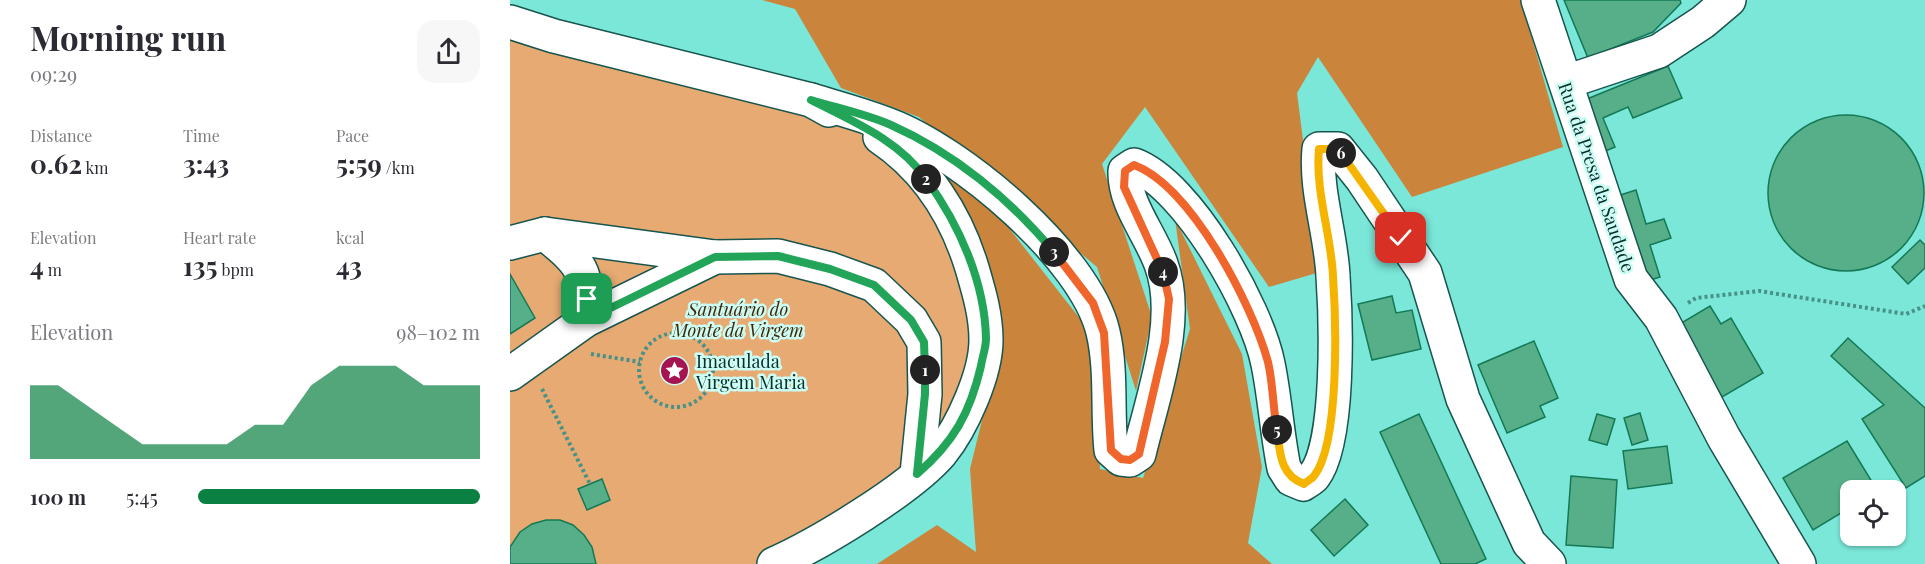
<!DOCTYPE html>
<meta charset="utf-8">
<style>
body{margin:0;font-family:"Playfair Display",serif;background:#f7f7f7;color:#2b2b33;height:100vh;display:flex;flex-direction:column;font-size:22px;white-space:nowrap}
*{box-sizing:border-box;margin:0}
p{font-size:20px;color:#7c7c81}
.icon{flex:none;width:33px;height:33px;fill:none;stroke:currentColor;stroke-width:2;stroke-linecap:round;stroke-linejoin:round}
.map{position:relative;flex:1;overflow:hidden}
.panel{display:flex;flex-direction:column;background:#fff;width:510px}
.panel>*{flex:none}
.tools{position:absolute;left:1330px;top:480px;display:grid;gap:12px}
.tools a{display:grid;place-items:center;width:66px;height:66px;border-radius:12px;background:#fff;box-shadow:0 2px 4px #0004;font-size:30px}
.pin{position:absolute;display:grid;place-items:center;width:51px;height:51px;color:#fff;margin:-26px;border-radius:12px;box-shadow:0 3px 9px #0006}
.km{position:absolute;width:30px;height:30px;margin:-15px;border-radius:50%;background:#222;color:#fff;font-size:16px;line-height:30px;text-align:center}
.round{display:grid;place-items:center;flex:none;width:63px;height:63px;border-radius:18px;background:#f7f7f7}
.summary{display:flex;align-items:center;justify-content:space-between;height:102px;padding:0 30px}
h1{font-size:33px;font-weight:700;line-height:45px}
.metrics{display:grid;grid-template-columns:repeat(3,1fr);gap:9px;height:102px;padding:6px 30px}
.metrics div{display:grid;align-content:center}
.metrics b{font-size:26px;font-weight:700}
.metrics small{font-size:16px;font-weight:400}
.metrics p{font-size:16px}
.chart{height:168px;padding:12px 30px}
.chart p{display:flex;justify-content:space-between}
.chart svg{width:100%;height:108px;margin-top:6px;fill:#0b8043;opacity:.7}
ul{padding:0 30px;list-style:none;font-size:20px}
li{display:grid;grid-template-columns:96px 72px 1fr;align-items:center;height:45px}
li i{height:15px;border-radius:8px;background:#0b8043}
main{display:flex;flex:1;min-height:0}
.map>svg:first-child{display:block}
.green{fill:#e6aa72}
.forest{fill:#cb843c}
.building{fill:#56af89;stroke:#147956;stroke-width:1.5}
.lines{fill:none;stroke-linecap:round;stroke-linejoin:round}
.minor-casing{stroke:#18554e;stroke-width:36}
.path{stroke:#479288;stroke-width:4;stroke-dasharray:3 3;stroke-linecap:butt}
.minor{stroke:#fff;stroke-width:33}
.split-1-casing{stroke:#fff;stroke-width:12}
.split-2-casing{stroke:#fff;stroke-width:12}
.split-3-casing{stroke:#fff;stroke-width:12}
.split-4-casing{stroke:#fff;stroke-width:12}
.split-5-casing{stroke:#fff;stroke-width:12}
.split-6-casing{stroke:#fff;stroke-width:12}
.split-7-casing{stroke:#fff;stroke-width:12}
.split-1{stroke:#22a559;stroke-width:8}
.split-2{stroke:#22a559;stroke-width:8}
.split-3{stroke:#22a559;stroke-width:8}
.split-4{stroke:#f0652b;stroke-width:8}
.split-5{stroke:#f0652b;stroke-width:8}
.split-6{stroke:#f5b400;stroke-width:8}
.split-7{stroke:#f5b400;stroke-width:8}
.labels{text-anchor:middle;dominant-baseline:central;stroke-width:5;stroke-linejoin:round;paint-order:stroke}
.street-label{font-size:18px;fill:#0b2f2b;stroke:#ccfef5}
.park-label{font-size:18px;font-style:italic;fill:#432606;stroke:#ccfef5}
.poi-label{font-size:18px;fill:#0b2f2b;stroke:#ccfef5;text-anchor:start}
</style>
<main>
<section class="panel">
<div class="summary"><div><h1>Morning run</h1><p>09:29</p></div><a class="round"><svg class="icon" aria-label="share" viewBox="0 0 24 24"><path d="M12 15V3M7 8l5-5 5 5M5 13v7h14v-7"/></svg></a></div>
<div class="metrics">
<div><p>Distance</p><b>0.62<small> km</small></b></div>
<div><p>Time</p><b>3:43</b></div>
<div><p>Pace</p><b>5:59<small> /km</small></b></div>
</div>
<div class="metrics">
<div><p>Elevation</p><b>4<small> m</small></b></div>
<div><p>Heart rate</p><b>135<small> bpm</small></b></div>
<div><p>kcal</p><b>43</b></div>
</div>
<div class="chart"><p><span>Elevation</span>98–102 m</p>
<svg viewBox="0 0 160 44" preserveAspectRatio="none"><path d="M0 44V14L10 14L20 22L30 30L40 38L50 38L60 38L70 38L80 30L90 30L100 14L110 6L120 6L130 6L140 14L150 14L160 14V44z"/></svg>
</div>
<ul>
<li><b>100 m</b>5:45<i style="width:100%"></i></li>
</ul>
</section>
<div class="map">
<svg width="1415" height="564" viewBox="0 0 1415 564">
<rect width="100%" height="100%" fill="#7ae7d8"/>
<path class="green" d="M 0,22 L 301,100 L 389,150 L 472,305 L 451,426 L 264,564 L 0,564 Z"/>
<g class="forest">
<path d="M 252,0 L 1011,0 L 1053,147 L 902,197 L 808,57 L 787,93 L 810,272 L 759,287 L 635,107 L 592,164 L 642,317 L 626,391 L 587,267 L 409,117 L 331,88 L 285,9 Z"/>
<path d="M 435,170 L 484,209 L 582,334 L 590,469 L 633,478 L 680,329 L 665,219 L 732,354 L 752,467 L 738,543 L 762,564 L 367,564 L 427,525 L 466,552 L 460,469 L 490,347 L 428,180 Z"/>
</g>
<g class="building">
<path d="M 1054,0 L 1170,0 L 1171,3 L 1143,32 L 1078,58 Z"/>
<path d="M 1158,66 L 1172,98 L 1123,118 L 1118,107 L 1093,118 L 1105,147 L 1093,152 L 1072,101 Z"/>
<circle cx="1336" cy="193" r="78"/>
<path d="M 1126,190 L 1136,224 L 1154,219 L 1161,238 L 1140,245 L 1150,277 L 1128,284 L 1101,198 Z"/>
<path d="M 1410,240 L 1415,245 L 1415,268 L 1398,284 L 1382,267 Z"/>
<path d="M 0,274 L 25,318 L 0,334 Z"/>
<path d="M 882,296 L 886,313 L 902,310 L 911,349 L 862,360 L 848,304 Z"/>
<path d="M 1200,306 L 1211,324 L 1221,318 L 1253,373 L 1212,397 L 1168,325 Z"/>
<path d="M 1338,338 L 1415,408 L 1415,476 L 1396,488 L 1352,419 L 1374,405 L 1321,356 Z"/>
<path d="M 1024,341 L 1048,398 L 1030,406 L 1035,417 L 997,433 L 968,365 Z"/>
<path d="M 1130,413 L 1138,440 L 1122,445 L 1114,418 Z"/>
<path d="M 909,414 L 976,559 L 965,564 L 931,564 L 870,432 Z"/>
<path d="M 1087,414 L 1105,419 L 1097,445 L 1079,440 Z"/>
<path d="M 1337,441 L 1367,490 L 1341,490 L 1341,507 L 1303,530 L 1273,478 Z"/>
<path d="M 1157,446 L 1162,483 L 1118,489 L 1113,451 Z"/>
<path d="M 1061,476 L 1107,480 L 1103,548 L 1056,545 Z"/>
<path d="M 92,479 L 100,500 L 77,510 L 68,489 Z"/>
<path d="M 835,499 L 858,525 L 824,556 L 801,530 Z"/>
<path d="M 36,520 L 50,520 L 63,525 L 74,535 L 82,547 L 86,564 L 0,564 L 0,547 L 10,532 L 22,524 Z"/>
</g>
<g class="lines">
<defs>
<g id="minor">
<path d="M 1028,0 L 1121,279 L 1151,318 L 1214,438 L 1289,564"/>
<path d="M 0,22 L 44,36 L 301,100 L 319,110"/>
<path d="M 1056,82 L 1149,51 L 1193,22 L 1219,0"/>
<path d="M 301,100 C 327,108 354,115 379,125 C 450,152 575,256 593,332 C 602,370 597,412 601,450 L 611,459 L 620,460 L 629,454 C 642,398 672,320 651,264 C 640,233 614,204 615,171 L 624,165 C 678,185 747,308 758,364 C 765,398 767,434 774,468 L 781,479 L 793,484 C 797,481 802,479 804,476 C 830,443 826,319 823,276 C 821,233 805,191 809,149 L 828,149 L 852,179 L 915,273 L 953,399 L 1019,543 L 1039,564"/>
<path d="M 35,234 C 72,264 78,270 76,320"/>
<path d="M 0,243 L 35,234 L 205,257 L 268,256 L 320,269 L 364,285 L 401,320 L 414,342 L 415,394 L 407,474"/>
<path d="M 0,374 L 76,320 L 205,257"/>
<path d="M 264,564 C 309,544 400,489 431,453 C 452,427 476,374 476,340 C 476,315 469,292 462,268 C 446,215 416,168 370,137"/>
</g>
</defs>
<use href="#minor" class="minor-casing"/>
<g class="path">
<path d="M 1178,303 L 1186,298 L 1249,291 L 1396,314 L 1415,306"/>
<circle cx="166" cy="370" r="37"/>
<path d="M 81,354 L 130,362"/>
<path d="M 32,389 L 80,484"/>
</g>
<use href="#minor" class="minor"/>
</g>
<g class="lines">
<defs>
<path id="split-1" d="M 77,299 L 76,320 L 205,257 L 268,256 L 320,269 L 364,285 L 401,320 L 414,342 L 415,370"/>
<path id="split-2" d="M 415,370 L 415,394 L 407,474 C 444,442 460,413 471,366 C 472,358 476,348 476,339 C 475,282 449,224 416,179"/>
<path id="split-3" d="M 416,179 C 389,140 342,121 301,100 C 327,108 356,114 381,125 C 444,153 500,199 544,252"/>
<path id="split-4" d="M 544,252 L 583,303 L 594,333 L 601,450 L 611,459 L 620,460 L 629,454 L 655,342 L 659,299 L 653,272"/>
<path id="split-5" d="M 653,272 L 614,187 L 615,171 L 624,165 C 681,186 742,304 758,362 C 763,383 763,408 767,430"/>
<path id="split-6" d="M 767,430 C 770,453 770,475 794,484 C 797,481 802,479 804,476 C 830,443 826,319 823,276 C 821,234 805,191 809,149 L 828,149 L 831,153"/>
<path id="split-7" d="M 831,153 L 891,238"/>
</defs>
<use href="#split-1" class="split-1-casing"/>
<use href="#split-2" class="split-2-casing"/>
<use href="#split-3" class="split-3-casing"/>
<use href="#split-4" class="split-4-casing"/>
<use href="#split-5" class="split-5-casing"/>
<use href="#split-6" class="split-6-casing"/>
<use href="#split-7" class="split-7-casing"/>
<use href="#split-1" class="split-1"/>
<use href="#split-2" class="split-2"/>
<use href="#split-3" class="split-3"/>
<use href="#split-4" class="split-4"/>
<use href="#split-5" class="split-5"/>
<use href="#split-6" class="split-6"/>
<use href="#split-7" class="split-7"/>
</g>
<defs>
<symbol id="sight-disc" viewBox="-11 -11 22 22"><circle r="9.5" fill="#a51351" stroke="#ccfef5"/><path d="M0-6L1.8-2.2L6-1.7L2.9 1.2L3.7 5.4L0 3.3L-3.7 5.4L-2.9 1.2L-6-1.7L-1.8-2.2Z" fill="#fff"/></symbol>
</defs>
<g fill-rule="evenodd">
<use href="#sight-disc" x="148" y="354" width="33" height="33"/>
</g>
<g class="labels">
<g class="street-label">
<text transform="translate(1087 177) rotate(71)">Rua da Presa da Saudade</text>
</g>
<g class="park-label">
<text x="228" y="309">Santuário do<tspan x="228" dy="21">Monte da Virgem</tspan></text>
</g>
<g class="poi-label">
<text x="186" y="361">Imaculada<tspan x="186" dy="21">Virgem Maria</tspan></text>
</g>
</g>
</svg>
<div class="tools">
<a><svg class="icon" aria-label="locate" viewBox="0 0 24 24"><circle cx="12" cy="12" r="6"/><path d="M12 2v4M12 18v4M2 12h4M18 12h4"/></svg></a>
</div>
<div class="pin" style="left:77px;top:299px;background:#1e9e55"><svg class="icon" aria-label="arrive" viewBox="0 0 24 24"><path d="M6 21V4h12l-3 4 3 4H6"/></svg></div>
<div class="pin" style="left:891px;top:238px;background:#d93025"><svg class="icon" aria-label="check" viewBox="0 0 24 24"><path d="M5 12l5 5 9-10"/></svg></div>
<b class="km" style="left:415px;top:370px">1</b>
<b class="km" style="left:416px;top:179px">2</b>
<b class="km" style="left:544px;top:252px">3</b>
<b class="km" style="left:653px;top:272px">4</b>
<b class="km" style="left:767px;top:430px">5</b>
<b class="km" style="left:831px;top:153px">6</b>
</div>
</main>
